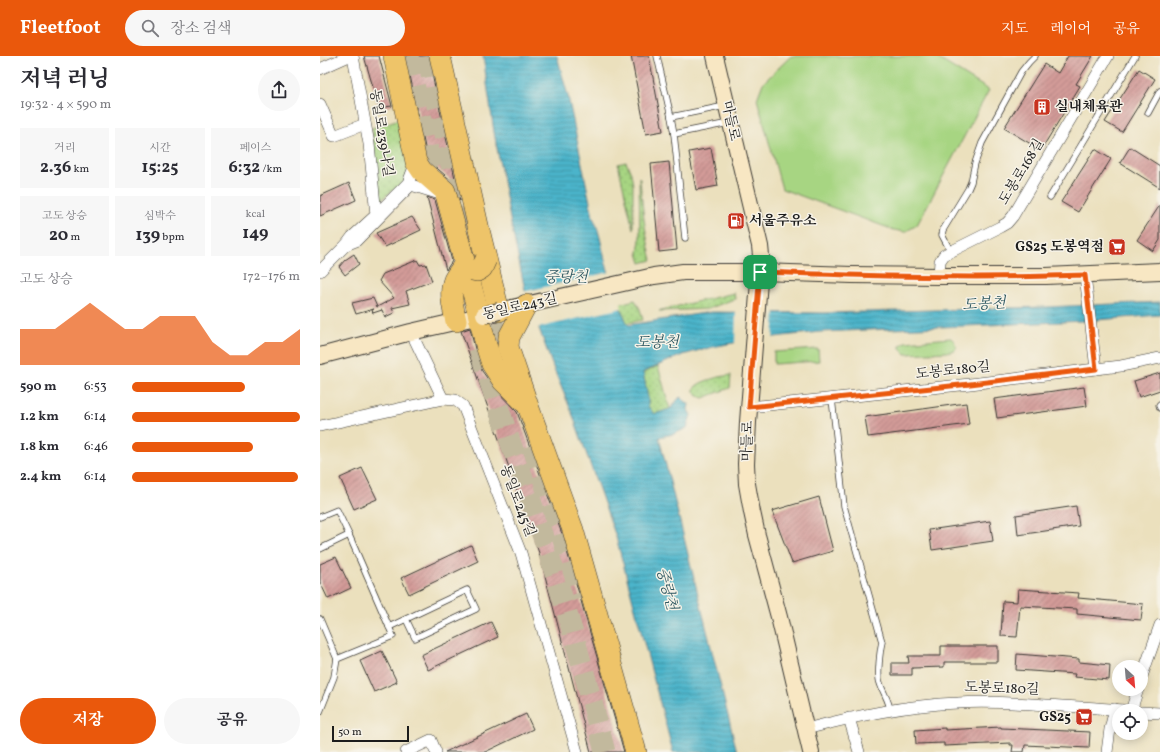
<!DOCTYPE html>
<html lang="ko">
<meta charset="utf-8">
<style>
body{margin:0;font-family:Vollkorn,"Noto Serif KR",serif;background:#f7f7f7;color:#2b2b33;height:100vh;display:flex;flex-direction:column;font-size:15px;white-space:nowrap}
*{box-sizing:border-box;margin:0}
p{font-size:13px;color:#7c7c81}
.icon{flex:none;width:22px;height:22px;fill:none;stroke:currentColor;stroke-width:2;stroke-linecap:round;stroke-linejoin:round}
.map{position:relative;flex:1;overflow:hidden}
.drawer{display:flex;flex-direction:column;background:#fff;width:320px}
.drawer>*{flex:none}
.needle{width:26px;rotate:154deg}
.controls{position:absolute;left:792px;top:604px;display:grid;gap:8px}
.controls a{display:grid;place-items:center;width:36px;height:36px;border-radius:50%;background:#fff;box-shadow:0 2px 10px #0003;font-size:20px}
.scale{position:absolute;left:12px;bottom:10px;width:77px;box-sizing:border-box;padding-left:4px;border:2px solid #1c1c1c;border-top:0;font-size:11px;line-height:14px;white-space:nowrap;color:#1c1c1c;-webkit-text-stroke:3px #f7f3e8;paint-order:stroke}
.pin{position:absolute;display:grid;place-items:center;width:34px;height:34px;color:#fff;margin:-17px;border-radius:8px;box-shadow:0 2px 6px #0006}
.round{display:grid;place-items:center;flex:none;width:42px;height:42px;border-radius:21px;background:#f7f7f7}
.overview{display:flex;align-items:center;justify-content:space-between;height:68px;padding:0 20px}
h1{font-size:22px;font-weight:700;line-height:30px}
.figures{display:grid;grid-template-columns:repeat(3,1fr);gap:6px;height:68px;padding:4px 20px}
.figures div{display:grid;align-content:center;border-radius:0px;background:#f7f7f7;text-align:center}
.figures b{font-size:17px;font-weight:700}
.figures small{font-size:11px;font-weight:400}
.figures p{font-size:11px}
.chart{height:112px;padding:8px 20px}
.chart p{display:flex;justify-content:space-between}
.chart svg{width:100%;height:72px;margin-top:4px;fill:#ea580c;opacity:.7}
.action{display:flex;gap:8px;margin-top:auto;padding:8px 20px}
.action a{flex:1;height:46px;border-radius:24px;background:#ea580c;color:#fff;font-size:16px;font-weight:700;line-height:46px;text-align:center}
.action a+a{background:#f7f7f7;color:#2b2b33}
ul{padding:0 20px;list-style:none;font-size:13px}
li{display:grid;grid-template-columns:64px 48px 1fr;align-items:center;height:30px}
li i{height:10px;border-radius:5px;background:#ea580c}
header{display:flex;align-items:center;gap:24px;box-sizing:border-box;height:56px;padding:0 20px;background:#ea580c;color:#fff}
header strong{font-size:19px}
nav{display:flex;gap:22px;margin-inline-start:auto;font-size:14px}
.search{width:280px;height:36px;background:#f7f7f7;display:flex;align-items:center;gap:10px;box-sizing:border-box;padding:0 14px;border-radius:22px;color:#7c7c81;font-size:15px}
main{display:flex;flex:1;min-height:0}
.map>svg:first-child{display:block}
.park{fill:url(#park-dots);stroke:#62784f}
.pitch{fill:#a7d582;stroke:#62784f}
.water{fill:url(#water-rules);stroke:#346873}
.pier{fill:#ebe0bd}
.building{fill:url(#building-hatch)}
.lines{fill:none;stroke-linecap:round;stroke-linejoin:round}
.highway-tunnel{stroke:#c2b99d;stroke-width:21;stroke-dasharray:21 10;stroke-linecap:butt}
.lane-casing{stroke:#3b3934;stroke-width:7}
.street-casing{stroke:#3b3934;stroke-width:12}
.secondary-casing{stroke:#3b3934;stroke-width:18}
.highway-casing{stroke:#3b3934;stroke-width:22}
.lane{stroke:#fff;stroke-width:5.5}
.street{stroke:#fff;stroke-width:11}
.secondary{stroke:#f8e7c3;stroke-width:16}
.highway{stroke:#eec469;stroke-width:21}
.secondary-bridge-casing{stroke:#3b3934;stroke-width:18;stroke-linecap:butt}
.highway-bridge-casing{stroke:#3b3934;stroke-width:22;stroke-linecap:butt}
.secondary-bridge{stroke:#f8e7c3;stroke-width:16}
.highway-bridge{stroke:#eec469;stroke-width:21}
.route-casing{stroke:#fff;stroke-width:8}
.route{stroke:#ea580c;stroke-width:5}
.labels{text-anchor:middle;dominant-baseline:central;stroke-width:3;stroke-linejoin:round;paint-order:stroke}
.poi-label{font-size:14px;font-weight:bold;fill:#1c1c1c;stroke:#f7f3e8;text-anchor:start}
.street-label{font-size:14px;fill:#1c1c1c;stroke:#f7f3e8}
.water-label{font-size:15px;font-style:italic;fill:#2f5962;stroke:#f7f3e8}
</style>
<header>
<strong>Fleetfoot</strong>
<div class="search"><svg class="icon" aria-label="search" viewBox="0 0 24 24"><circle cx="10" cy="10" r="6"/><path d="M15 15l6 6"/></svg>장소 검색</div>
<nav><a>지도</a><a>레이어</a><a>공유</a></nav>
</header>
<main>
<section class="drawer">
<div class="overview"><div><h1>저녁 러닝</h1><p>19:32 · 4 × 590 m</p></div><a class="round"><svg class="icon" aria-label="share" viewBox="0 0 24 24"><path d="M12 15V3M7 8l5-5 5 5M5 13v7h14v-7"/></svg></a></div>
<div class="figures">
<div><p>거리</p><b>2.36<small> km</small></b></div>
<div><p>시간</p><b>15:25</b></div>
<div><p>페이스</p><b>6:32<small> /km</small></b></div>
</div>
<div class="figures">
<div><p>고도 상승</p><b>20<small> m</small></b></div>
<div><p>심박수</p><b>139<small> bpm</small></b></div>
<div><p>kcal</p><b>149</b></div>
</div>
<div class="chart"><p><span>고도 상승</span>172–176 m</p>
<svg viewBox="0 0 160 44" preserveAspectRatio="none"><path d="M0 44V22L10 22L20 22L30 14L40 6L50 14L60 22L70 22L80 14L90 14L100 14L110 30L120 38L130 38L140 30L150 30L160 22V44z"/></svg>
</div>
<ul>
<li><b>590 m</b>6:53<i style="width:67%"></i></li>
<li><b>1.2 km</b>6:14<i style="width:100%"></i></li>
<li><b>1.8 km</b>6:46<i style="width:72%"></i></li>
<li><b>2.4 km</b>6:14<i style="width:99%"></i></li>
</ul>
<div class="action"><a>저장</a><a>공유</a></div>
</section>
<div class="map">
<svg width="840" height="696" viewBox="0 0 840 696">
<defs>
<pattern id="park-dots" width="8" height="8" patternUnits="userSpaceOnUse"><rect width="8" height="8" fill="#a7d582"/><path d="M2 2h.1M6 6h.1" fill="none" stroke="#8fb670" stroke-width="1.8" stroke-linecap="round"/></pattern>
<pattern id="water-rules" width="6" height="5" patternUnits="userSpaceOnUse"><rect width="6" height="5" fill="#4bb4ca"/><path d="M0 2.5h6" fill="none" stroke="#3e92a3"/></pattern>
<pattern id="building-hatch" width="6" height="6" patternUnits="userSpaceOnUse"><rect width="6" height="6" fill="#d39b99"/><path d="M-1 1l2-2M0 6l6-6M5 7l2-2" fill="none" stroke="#aa7e7c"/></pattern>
</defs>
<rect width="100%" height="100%" fill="#f7f3e8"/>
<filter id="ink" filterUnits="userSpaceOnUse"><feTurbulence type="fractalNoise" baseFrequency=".025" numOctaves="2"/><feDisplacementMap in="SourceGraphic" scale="8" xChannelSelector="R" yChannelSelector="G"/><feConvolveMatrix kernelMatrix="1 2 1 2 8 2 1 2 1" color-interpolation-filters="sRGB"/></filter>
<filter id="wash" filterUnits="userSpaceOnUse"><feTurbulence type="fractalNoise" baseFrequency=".012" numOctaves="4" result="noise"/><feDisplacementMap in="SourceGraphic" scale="16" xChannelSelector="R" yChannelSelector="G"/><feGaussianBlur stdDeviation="0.9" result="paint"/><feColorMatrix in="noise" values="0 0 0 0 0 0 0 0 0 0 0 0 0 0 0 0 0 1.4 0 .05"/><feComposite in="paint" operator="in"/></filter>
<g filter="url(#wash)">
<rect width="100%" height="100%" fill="#ebe0bd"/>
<g class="park">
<path d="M 82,62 L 91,106 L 84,126 L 58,146 L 52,72 Z"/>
<path d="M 306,106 L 311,117 L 313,129 L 313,173 L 298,108 Z"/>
<path d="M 319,121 L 320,122 C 322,150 325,178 332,204 L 321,207 L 318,197 L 320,183 Z"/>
<path d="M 414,237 L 415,243 L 414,243 L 388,253 L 339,255 L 341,254 Z"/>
<path d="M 315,244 L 320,253 L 323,264 L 307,267 L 299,248 Z"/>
<path d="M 338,310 L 350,353 L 334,359 L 328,350 L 328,342 L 323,317 Z"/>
<path d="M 411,319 L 410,332 L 383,342 L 378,340 L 374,336 C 374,333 374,332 376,330 C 383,324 402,320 411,319 Z"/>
</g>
<g class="pitch">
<path d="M 471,0 L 614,0 L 669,34 L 597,169 L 585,176 L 574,174 L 462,133 L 437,43 L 443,27 Z"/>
<path d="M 631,282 L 634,285 L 636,290 L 634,294 L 627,296 L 586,298 L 580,292 L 580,290 L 585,286 Z"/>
<path d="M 498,293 L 499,305 L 454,308 L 454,296 Z"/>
</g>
<path class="water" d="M 163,0 L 237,0 L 248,40 L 273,161 C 281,178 282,196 288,214 C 293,233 300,252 308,269 L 391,256 L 504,257 L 725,251 L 840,246 L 840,259 L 764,265 L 500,276 C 454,281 407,285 363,299 C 349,304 336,311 323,316 L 328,342 L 328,350 L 334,358 L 350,353 L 360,341 L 369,348 L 368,354 L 371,359 L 367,372 L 354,378 L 339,381 L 417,696 L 353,696 L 296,481 L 252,357 L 233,311 L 205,234 L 191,168 L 174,76 Z"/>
<g class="pier">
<path d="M 290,216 L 302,252 L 217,272 L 203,236 Z"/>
<path d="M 416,254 L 455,254 L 453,283 L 415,289 Z"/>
</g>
<g id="blocks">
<g class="building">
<path d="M 44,0 L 59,0 L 72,50 L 59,52 Z"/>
<path d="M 86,0 L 108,0 L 140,145 L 137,132 L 133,126 L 111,107 L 107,101 Z"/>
<path d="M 311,0 L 329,0 L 343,75 L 326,78 Z"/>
<path d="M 748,0 L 773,0 L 756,28 L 760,30 L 721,94 L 684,72 L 724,8 L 738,17 Z"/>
<path d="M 819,13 L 835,23 L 802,76 L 785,66 Z"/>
<path d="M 810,91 L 840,110 L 840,132 L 800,107 Z"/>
<path d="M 391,92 L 398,130 L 376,134 L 369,96 Z"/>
<path d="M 775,93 L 791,103 L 758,156 L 741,146 Z"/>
<path d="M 349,106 L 357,194 L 339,196 L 331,108 Z"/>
<path d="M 29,127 L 36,144 L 0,160 L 0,140 Z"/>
<path d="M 107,141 L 115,144 L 132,205 L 126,214 Z"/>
<path d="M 840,149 L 840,184 L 833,195 L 817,184 Z"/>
<path d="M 92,161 L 101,174 L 65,191 L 56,177 Z"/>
<path d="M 34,198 L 39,208 L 25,219 L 19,211 L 25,204 Z"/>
<path d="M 97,204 L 100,209 L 106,208 L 112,225 L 86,235 L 90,248 L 72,252 L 74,257 L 65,261 L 62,254 L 53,257 L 52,254 L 54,253 L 36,258 L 32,247 L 53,242 L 57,251 L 74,242 L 59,225 L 63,218 Z"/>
<path d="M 173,266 L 182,267 L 182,268 L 178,276 L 177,283 Z"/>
<path d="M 150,272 L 155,293 L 162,315 L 175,333 L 197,356 L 242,478 L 304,696 L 271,696 L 219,497 L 141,275 Z"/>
<path d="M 840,317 L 840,334 L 819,341 L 814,325 Z"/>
<path d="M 764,331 L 767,350 L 677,362 L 674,343 Z"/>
<path d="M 646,347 L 649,368 L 548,381 L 545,361 Z"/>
<path d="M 42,412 L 57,443 L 34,453 L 20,422 Z"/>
<path d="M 499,441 L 513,495 L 472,507 L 452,455 Z"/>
<path d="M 756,450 L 759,470 L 698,479 L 696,459 Z"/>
<path d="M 670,465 L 673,485 L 612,494 L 609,474 Z"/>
<path d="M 151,489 L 158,505 L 89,538 L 81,522 Z"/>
<path d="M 16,501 L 31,532 L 8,543 L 0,526 L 0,508 Z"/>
<path d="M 698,533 L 759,537 L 758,542 L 823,548 L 821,564 L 757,558 L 757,553 L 700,550 L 697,581 L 681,580 L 683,545 L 697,546 Z"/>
<path d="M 171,566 L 178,581 L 108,614 L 101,599 Z"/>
<path d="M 621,590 L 678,590 L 678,606 L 624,606 L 624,611 L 592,612 L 592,619 L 572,619 L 572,607 L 589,607 L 588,600 L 621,600 Z"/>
<path d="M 62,595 L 77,626 L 54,636 L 40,605 Z"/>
<path d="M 697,598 L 759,603 L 759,606 L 790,609 L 789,624 L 754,621 L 755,618 L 696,614 Z"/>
<path d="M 206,658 L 213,673 L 165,696 L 125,696 Z"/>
<path d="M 681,671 L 681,672 L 770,676 L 769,692 L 705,689 L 704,696 L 692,696 L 693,689 L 690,689 L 690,687 L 624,690 L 624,687 L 596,688 L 595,674 L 625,672 L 625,674 Z"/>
</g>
</g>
</g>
<g filter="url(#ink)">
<use href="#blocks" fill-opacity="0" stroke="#3b3934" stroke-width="1"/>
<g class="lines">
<g class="highway-tunnel">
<path d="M 88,0 L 118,138"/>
<path d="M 108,0 L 114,37 L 151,193"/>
<path d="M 164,238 L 187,314"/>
<path d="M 159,292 C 179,358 204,422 225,487 C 248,556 267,626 285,696"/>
<path d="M 212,389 L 262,542"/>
</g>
<defs>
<g id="lane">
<path d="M 337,0 L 351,61"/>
<path d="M 828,57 L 840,35"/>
<path d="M 354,78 L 351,61 L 405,50"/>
<path d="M 730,141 L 815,0"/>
<path d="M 365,182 L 354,78 L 409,67"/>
<path d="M 631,196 L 622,179 L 623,174 L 648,133 L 651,126 L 655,107 L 662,87 L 701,16 L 709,6 L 715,0"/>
<path d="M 512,343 L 524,450 L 562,586 C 560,594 557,620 560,627 C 563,637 569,644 570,654"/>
<path d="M 840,348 L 839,349 L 840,352"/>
<path d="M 0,461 L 17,454 L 29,479 L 73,580 L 17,603"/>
<path d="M 0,493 L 29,479"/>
<path d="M 0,563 L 17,603 L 14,621 L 0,656"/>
<path d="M 69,571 L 147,534 L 156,553 L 95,582 L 86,563"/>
</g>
<g id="street">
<path d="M 33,0 L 49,88 L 56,159"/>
<path d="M 0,13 L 29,0"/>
<path d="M 0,48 L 14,80 L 45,68"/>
<path d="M 96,106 L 88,127 L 56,159 L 32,181 L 26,189 L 36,185 L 91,129 L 123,139"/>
<path d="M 0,215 L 26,189"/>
<path d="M 765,219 L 776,313"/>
<path d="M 619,220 L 620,205 L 624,199 L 680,171 L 687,167 L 693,160 L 788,0"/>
<path d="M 91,276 L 123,343"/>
<path d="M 429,351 L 650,328 L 801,310 L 840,302"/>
<path d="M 0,370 L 123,343 L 135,344 L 143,350 L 201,497 L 257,696"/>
<path d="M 821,623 L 840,569"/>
<path d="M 811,655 L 818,633"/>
<path d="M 821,656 L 840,657"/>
<path d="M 529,662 L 539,696"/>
<path d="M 486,673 C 536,660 586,649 638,647 C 668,645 697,647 726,649 C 756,651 785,652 815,655"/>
<path d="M 86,696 L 111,684 L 116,696"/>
<path d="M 787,696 L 790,673 L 795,653"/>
</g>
<g id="secondary">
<path d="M 395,0 L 440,190 L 441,200 L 428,366 L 426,408 L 427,428 L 432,456 L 437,479 L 459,561 L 491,696"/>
<path d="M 179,255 L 334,220 L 363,216 L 440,216 L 532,219 L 619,220 L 726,220 L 840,215"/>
<path d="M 0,300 L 91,276 L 164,259"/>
</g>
<g id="highway">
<path d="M 74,0 L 96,106 L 102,115 L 125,135 L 156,248 L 166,289 L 172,308 L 183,325 L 204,346"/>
<path d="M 120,0 L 159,174 L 179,255"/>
<path d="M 206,249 L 189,281 L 188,291 L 208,350 L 253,474 L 316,696"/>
<path d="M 136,265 C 133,253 129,236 134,224 C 137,218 142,213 145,207 L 152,214"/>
</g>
</defs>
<use href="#lane" class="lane-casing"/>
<use href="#street" class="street-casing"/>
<use href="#secondary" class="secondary-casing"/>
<use href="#highway" class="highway-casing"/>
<use href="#lane" class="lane"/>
<use href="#street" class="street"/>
<use href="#secondary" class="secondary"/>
<use href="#highway" class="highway"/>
<defs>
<path id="secondary-bridge" d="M 164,259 L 179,255"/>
<path id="highway-bridge" d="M 152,214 L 157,215 L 162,212 L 166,203"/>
</defs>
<use href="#secondary-bridge" class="secondary-bridge-casing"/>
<use href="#highway-bridge" class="highway-bridge-casing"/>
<use href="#secondary-bridge" class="secondary-bridge"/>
<use href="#highway-bridge" class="highway-bridge"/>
</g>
</g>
<g class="lines" filter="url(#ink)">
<defs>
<path id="route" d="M 440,216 C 548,220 657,223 765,219 L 776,313 L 650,328 L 429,351 Z"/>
</defs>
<use href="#route" class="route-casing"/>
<use href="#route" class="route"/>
</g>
<defs>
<symbol id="building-square" viewBox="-11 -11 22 22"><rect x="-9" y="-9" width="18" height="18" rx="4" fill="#c8321e" stroke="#f7f3e8"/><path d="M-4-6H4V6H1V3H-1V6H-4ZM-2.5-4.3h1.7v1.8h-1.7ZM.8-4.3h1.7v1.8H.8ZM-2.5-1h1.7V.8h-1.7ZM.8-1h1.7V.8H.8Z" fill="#fff"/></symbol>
<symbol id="fuel-square" viewBox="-11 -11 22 22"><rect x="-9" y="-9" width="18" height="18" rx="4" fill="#c8321e" stroke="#f7f3e8"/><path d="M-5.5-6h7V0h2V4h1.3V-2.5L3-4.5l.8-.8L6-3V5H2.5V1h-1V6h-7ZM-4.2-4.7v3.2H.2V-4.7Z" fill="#fff"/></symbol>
<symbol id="supermarket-square" viewBox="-11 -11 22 22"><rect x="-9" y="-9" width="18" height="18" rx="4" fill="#c8321e" stroke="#f7f3e8"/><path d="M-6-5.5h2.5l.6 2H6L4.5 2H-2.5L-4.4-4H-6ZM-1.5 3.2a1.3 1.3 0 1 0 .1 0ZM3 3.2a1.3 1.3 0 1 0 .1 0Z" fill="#fff"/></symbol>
</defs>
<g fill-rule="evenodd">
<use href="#building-square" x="712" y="41" width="20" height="20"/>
<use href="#fuel-square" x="406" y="155" width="20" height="20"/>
<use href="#supermarket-square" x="787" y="181" width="20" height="20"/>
<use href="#supermarket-square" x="754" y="651" width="20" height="20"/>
</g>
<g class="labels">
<g class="poi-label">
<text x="735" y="51">실내체육관</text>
<text x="429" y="165">서울주유소</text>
<text x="784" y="191" text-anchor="end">GS25 도봉역점</text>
<text x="751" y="661" text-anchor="end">GS25</text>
</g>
<g class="street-label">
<text transform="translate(410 65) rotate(77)">마들로</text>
<text transform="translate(61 77) rotate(81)">동일로239나길</text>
<text transform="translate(702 116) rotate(-59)">도봉로168길</text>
<text transform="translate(200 251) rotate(-13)">동일로243길</text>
<text transform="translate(633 315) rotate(-6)">도봉로180길</text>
<text transform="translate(428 385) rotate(-88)">마들로</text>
<text transform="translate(197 445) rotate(69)">동일로245길</text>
<text transform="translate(682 633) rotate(2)">도봉로180길</text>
</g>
<g class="water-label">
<text x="246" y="222">중랑천</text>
<text transform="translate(664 249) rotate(-3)">도봉천</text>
<text x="337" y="287">도봉천</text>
<text transform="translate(346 533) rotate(75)">중랑천</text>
</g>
</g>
</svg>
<div class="controls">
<a><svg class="needle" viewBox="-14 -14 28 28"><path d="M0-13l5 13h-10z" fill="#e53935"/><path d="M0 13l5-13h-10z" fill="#7c7c81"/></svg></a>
<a><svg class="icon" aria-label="locate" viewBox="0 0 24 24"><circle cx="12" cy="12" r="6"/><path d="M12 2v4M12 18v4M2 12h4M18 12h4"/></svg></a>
</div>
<div class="scale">50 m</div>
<div class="pin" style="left:440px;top:216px;background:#1e9e55"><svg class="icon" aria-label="arrive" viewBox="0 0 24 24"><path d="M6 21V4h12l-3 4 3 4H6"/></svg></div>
</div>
</main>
